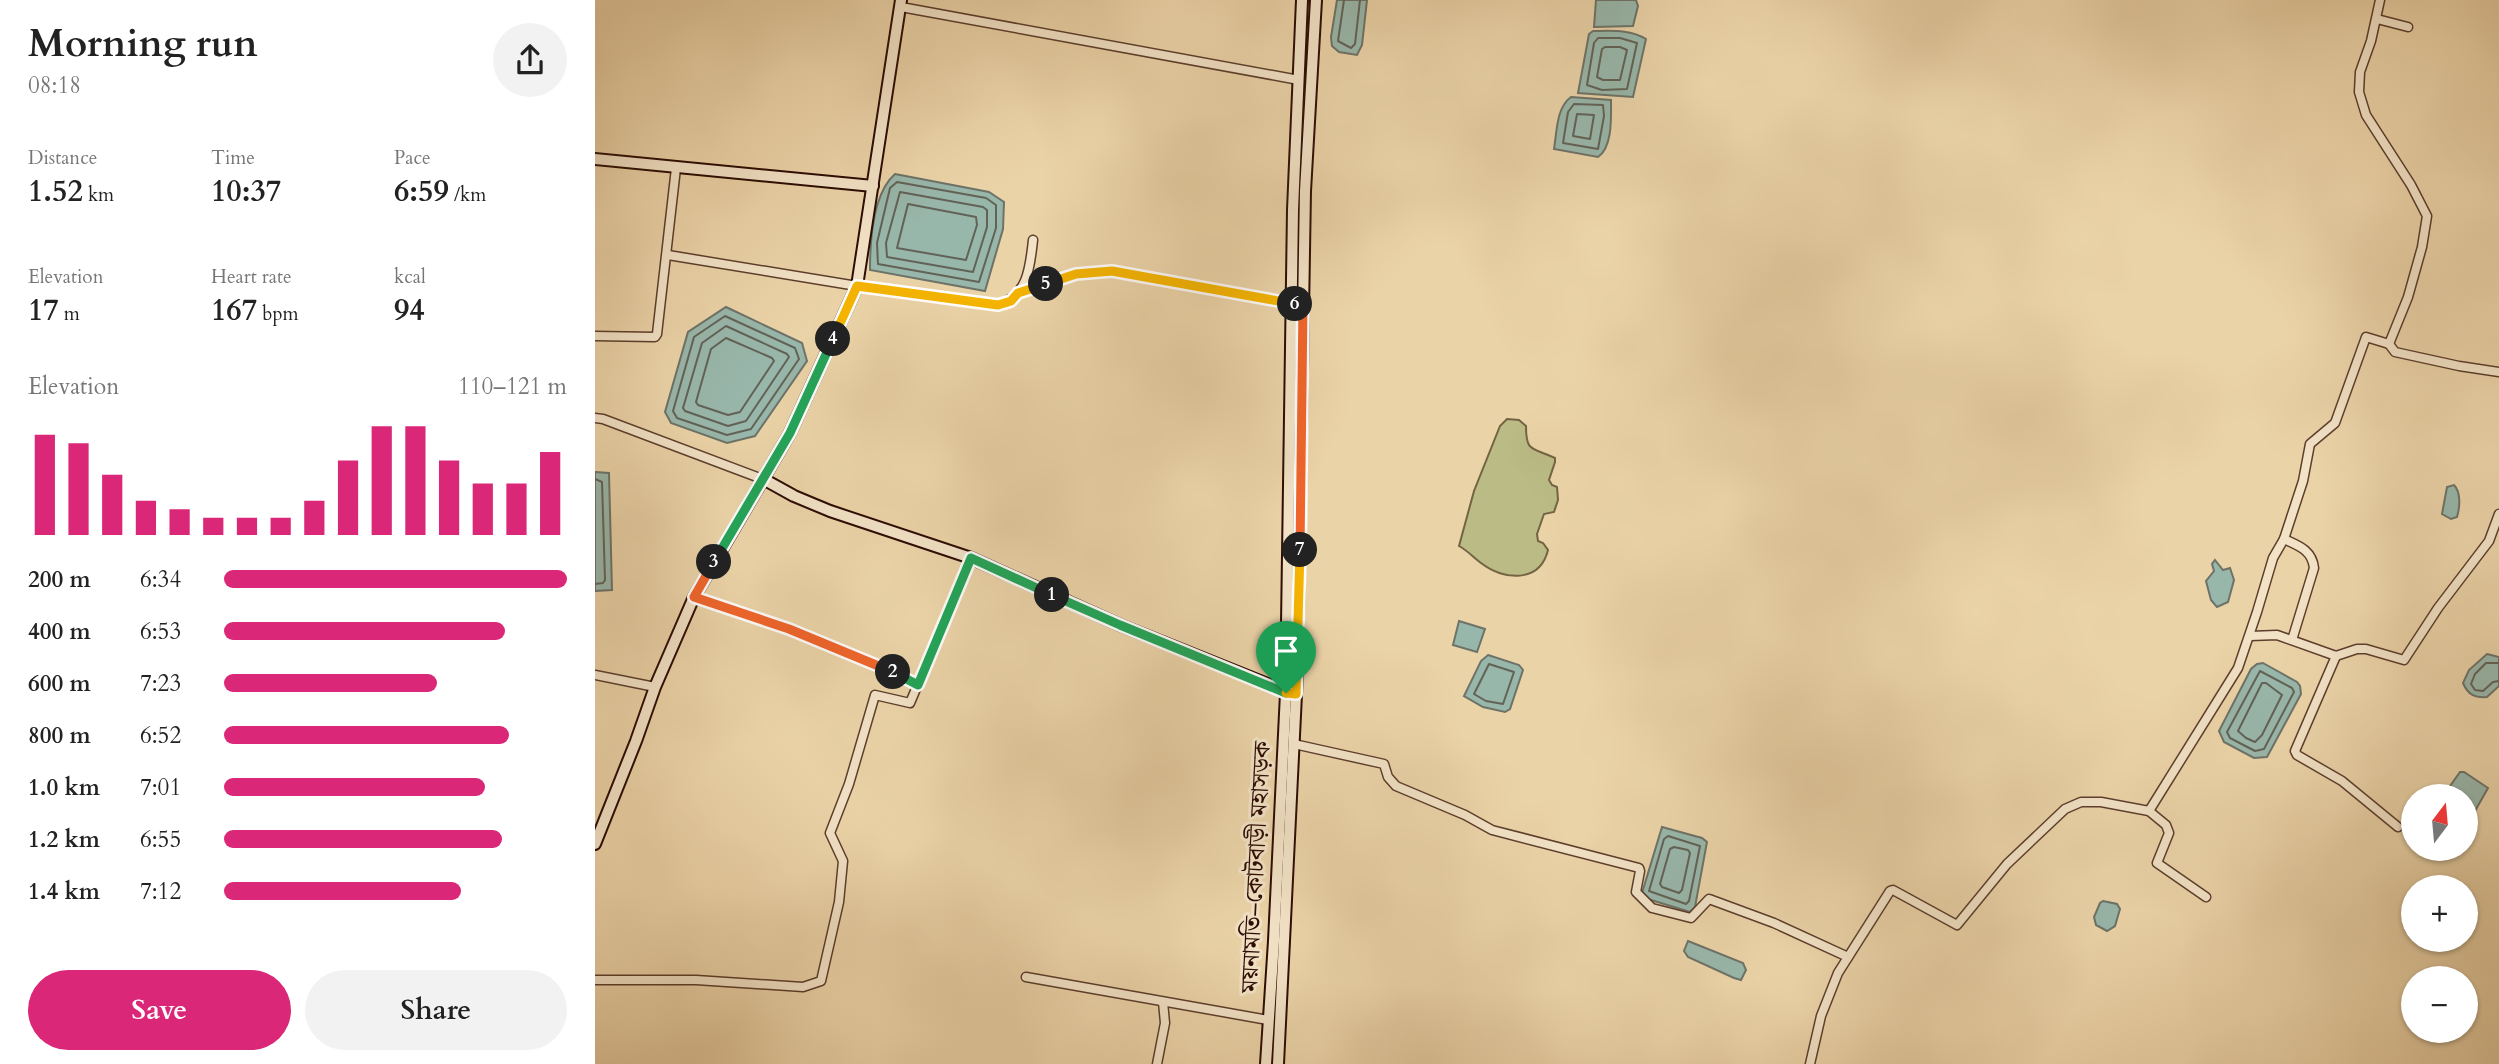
<!DOCTYPE html>
<meta charset="utf-8">
<style>
body{margin:0;font-family:Cardo,"Noto Serif Bengali",serif;background:#f2f2f2;color:#222;height:100vh;display:flex;flex-direction:column;font-size:26px;white-space:nowrap}
*{box-sizing:border-box;margin:0}
p{font-size:23px;color:#767676}
.icon{flex:none;width:38px;height:38px;fill:none;stroke:currentColor;stroke-width:2;stroke-linecap:round;stroke-linejoin:round}
.map{position:relative;flex:1;overflow:hidden}
.panel{display:flex;flex-direction:column;background:#fff;width:595px}
.panel>*{flex:none}
.needle{width:46px;rotate:16deg}
.controls{position:absolute;left:1806px;top:784px;display:grid;gap:14px}
.controls a{display:grid;place-items:center;width:77px;height:77px;border-radius:50%;background:#fff;box-shadow:0 2px 5px #0004;font-size:35px}
.pin{position:absolute;display:grid;place-items:center;width:60px;height:60px;color:#fff;margin:-72px -30px;border-radius:50% 50% 50% 0;rotate:-45deg;box-shadow:0 0 7px #0007}
.pin .icon{rotate:45deg}
.km{position:absolute;width:35px;height:35px;margin:-18px;border-radius:50%;background:#222;color:#fff;font-size:19px;line-height:35px;text-align:center}
.round{display:grid;place-items:center;flex:none;width:74px;height:74px;border-radius:37px;background:#f2f2f2}
.headline{display:flex;align-items:center;justify-content:space-between;height:119px;padding:0 28px}
h1{font-size:38px;font-weight:700;line-height:52px}
.stats{display:grid;grid-template-columns:repeat(3,1fr);gap:10px;height:119px;padding:7px 28px}
.stats div{display:grid;align-content:center}
.stats b{font-size:30px;font-weight:700}
.stats small{font-size:19px;font-weight:400}
.stats p{font-size:19px}
.chart{height:196px;padding:14px 28px}
.chart p{display:flex;justify-content:space-between}
.chart svg{width:100%;height:126px;margin-top:7px;stroke:#db2777;stroke-width:6}
.button{display:flex;gap:14px;margin-top:auto;padding:14px 28px}
.button a{flex:1;height:80px;border-radius:42px;background:#db2777;color:#fff;font-size:28px;font-weight:700;line-height:80px;text-align:center}
.button a+a{background:#f2f2f2;color:#222}
ul{padding:0 28px;list-style:none;font-size:23px}
li{display:grid;grid-template-columns:112px 84px 1fr;align-items:center;height:52px}
li i{height:18px;border-radius:9px;background:#db2777}
main{display:flex;flex:1;min-height:0}
.map>svg:first-child{display:block}
.green{fill:#babb85;stroke:#736444;stroke-width:2}
.water{fill:#98b7ab;stroke:#6d7368;stroke-width:2}
.lines{fill:none;stroke-linecap:round;stroke-linejoin:round}
.shore{stroke:#626257;stroke-width:2}
.street-casing{stroke:#5c3e2c;stroke-width:11}
.secondary-casing{stroke:#2c0c03;stroke-width:14}
.street{stroke:#f2e2c6;stroke-width:8}
.secondary{stroke:#f2e2c6;stroke-width:10}
.split-1-casing{stroke:#fff;stroke-width:14}
.split-2-casing{stroke:#fff;stroke-width:14}
.split-3-casing{stroke:#fff;stroke-width:14}
.split-4-casing{stroke:#fff;stroke-width:14}
.split-5-casing{stroke:#fff;stroke-width:14}
.split-6-casing{stroke:#fff;stroke-width:14}
.split-7-casing{stroke:#fff;stroke-width:14}
.split-8-casing{stroke:#fff;stroke-width:14}
.split-1{stroke:#22a559;stroke-width:9}
.split-2{stroke:#22a559;stroke-width:9}
.split-3{stroke:#f0652b;stroke-width:9}
.split-4{stroke:#22a559;stroke-width:9}
.split-5{stroke:#f5b400;stroke-width:9}
.split-6{stroke:#f5b400;stroke-width:9}
.split-7{stroke:#f0652b;stroke-width:9}
.split-8{stroke:#f5b400;stroke-width:9}
.labels{text-anchor:middle;dominant-baseline:central;stroke-width:6;stroke-linejoin:round;paint-order:stroke}
.street-label{font-size:24px;fill:#2c0c03;stroke:#f2e2c6}
</style>
<main>
<section class="panel">
<div class="headline"><div><h1>Morning run</h1><p>08:18</p></div><a class="round"><svg class="icon" aria-label="share" viewBox="0 0 24 24"><path d="M12 15V3M7 8l5-5 5 5M5 13v7h14v-7"/></svg></a></div>
<div class="stats">
<div><p>Distance</p><b>1.52<small> km</small></b></div>
<div><p>Time</p><b>10:37</b></div>
<div><p>Pace</p><b>6:59<small> /km</small></b></div>
</div>
<div class="stats">
<div><p>Elevation</p><b>17<small> m</small></b></div>
<div><p>Heart rate</p><b>167<small> bpm</small></b></div>
<div><p>kcal</p><b>94</b></div>
</div>
<div class="chart"><p><span>Elevation</span>110–121 m</p>
<svg viewBox="0 0 160 44" preserveAspectRatio="none"><path d="M5 44V9M15 44V12M25 44V23M35 44V32M45 44V35M55 44V38M65 44V38M75 44V38M85 44V32M95 44V18M105 44V6M115 44V6M125 44V18M135 44V26M145 44V26M155 44V15"/></svg>
</div>
<ul>
<li><b>200 m</b>6:34<i style="width:100%"></i></li>
<li><b>400 m</b>6:53<i style="width:82%"></i></li>
<li><b>600 m</b>7:23<i style="width:62%"></i></li>
<li><b>800 m</b>6:52<i style="width:83%"></i></li>
<li><b>1.0 km</b>7:01<i style="width:76%"></i></li>
<li><b>1.2 km</b>6:55<i style="width:81%"></i></li>
<li><b>1.4 km</b>7:12<i style="width:69%"></i></li>
</ul>
<div class="button"><a>Save</a><a>Share</a></div>
</section>
<div class="map">
<svg width="1904" height="1064" viewBox="0 0 1904 1064">
<rect width="100%" height="100%" fill="#ebd3a8"/>
<filter id="stains"><feTurbulence type="fractalNoise" baseFrequency=".00286" numOctaves="4"/><feColorMatrix values="0 0 0 0 .2 0 0 0 0 .09 0 0 0 0 .02 0 0 0 .5 -.17"/></filter>
<radialGradient id="worn" r=".72"><stop offset=".6" stop-color="#630" stop-opacity="0"/><stop offset="1" stop-color="#630" stop-opacity=".3"/></radialGradient>
<path class="green" d="M 912,419 L 924,420 L 931,426 C 931,453 937,447 960,458 L 960,462 L 954,480 L 957,485 L 962,487 L 963,500 L 959,512 L 949,514 L 942,534 L 943,541 L 948,543 L 953,550 C 945,583 909,581 886,563 C 878,557 873,551 864,546 L 879,491 L 905,426 Z"/>
<g class="water">
<path d="M 742,0 L 772,0 L 767,45 L 762,55 L 744,52 L 737,46 L 736,37 Z"/>
<path d="M 1001,0 L 1041,0 L 1043,6 L 1038,26 L 999,27 Z"/>
<path d="M 998,31 C 1016,31 1035,29 1051,39 L 1038,97 L 983,93 L 994,34 Z"/>
<path d="M 976,97 L 1016,100 C 1016,116 1018,147 1003,157 L 959,149 C 962,132 961,108 976,97 Z"/>
<path d="M 300,174 L 394,192 L 409,202 L 408,229 L 390,291 L 275,270 C 275,242 278,193 300,174 Z"/>
<path d="M 131,307 L 207,343 L 212,361 L 160,436 L 132,443 L 76,423 L 70,412 L 93,332 Z"/>
<path d="M 0,472 L 14,473 L 17,590 L 0,591 Z"/>
<path d="M 1859,485 C 1866,492 1865,507 1862,517 L 1856,519 L 1847,514 L 1852,487 Z"/>
<path d="M 1620,560 L 1628,570 L 1635,568 L 1639,580 L 1633,602 L 1622,607 L 1616,600 L 1611,581 L 1619,571 L 1617,564 Z"/>
<path d="M 864,621 L 890,629 L 882,652 L 858,645 Z"/>
<path d="M 1892,654 L 1904,657 L 1904,686 L 1892,697 C 1880,698 1873,695 1868,683 L 1874,670 Z"/>
<path d="M 893,655 L 924,665 L 928,670 L 915,709 L 910,712 L 888,707 L 869,696 L 886,661 Z"/>
<path d="M 1668,663 L 1702,682 L 1705,686 L 1706,694 L 1672,757 L 1659,758 L 1629,742 L 1624,731 L 1656,669 L 1662,664 Z"/>
<path d="M 1865,772 L 1869,772 L 1893,788 L 1876,818 L 1871,822 L 1871,796 L 1848,796 Z"/>
<path d="M 1067,827 L 1107,838 L 1112,842 L 1100,907 L 1095,912 L 1053,899 L 1047,893 Z"/>
<path d="M 1508,901 L 1522,904 L 1525,909 L 1520,926 L 1512,931 L 1501,925 L 1499,917 L 1505,903 Z"/>
<path d="M 1093,941 L 1148,963 L 1151,970 L 1146,980 L 1139,978 L 1093,957 L 1089,951 Z"/>
</g>
<g class="lines">
<g class="shore">
<path d="M 749,0 L 743,41 L 756,48 L 760,44 L 765,0"/>
<path d="M 1003,38 L 1025,38 L 1042,43 L 1032,89 L 1007,90 L 992,85 L 999,43 Z"/>
<path d="M 1010,47 L 1025,47 L 1032,50 L 1025,80 L 1008,80 L 1002,77 L 1007,49 Z"/>
<path d="M 979,104 L 1008,105 L 1009,116 L 1003,149 L 968,143 L 973,112 Z"/>
<path d="M 982,114 L 999,115 L 995,139 L 978,136 Z"/>
<path d="M 302,182 L 391,198 L 401,205 L 401,228 L 384,282 L 283,264 L 282,243 L 295,188 Z"/>
<path d="M 305,192 L 388,207 L 392,210 L 392,227 L 378,272 L 292,257 L 291,243 Z"/>
<path d="M 313,204 L 381,217 L 382,225 L 371,260 L 302,248 Z"/>
<path d="M 130,316 L 200,348 L 204,359 L 156,429 L 132,435 L 82,418 L 78,411 L 99,337 Z"/>
<path d="M 131,326 L 192,354 L 194,357 L 151,421 L 133,426 L 90,411 L 88,408 L 107,343 Z"/>
<path d="M 131,338 L 177,358 L 179,361 L 145,412 L 133,415 L 103,405 L 101,402 L 116,349 Z"/>
<path d="M 0,479 L 7,482 L 10,580 L 8,583 L 0,584"/>
<path d="M 1904,663 L 1891,663 L 1880,674 L 1876,684 L 1880,690 L 1888,691 L 1898,682 L 1904,681"/>
<path d="M 894,664 L 919,672 L 908,704 L 891,701 L 879,694 Z"/>
<path d="M 1665,671 L 1697,688 L 1699,692 L 1669,749 L 1660,751 L 1635,738 L 1632,732 Z"/>
<path d="M 1667,683 L 1671,683 L 1687,695 L 1667,735 L 1660,742 L 1651,738 L 1643,731 Z"/>
<path d="M 1073,836 L 1105,846 L 1094,901 L 1091,904 L 1054,891 L 1069,839 Z"/>
<path d="M 1079,847 L 1093,850 L 1095,853 L 1087,890 L 1084,893 L 1067,887 L 1065,884 L 1075,849 Z"/>
</g>
<defs>
<g id="street">
<path d="M 306,7 L 704,80"/>
<path d="M 1782,19 L 1813,27"/>
<path d="M 73,255 L 262,286 L 403,305 C 433,296 435,267 438,240"/>
<path d="M 423,293 L 481,274 L 517,271 L 702,304"/>
<path d="M 0,336 L 60,337 L 62,334 L 81,168"/>
<path d="M 1794,344 L 1800,352 L 1864,366 L 1904,372"/>
<path d="M 0,418 L 8,419 L 170,480"/>
<path d="M 1689,539 C 1704,546 1717,550 1719,568 L 1697,640"/>
<path d="M 99,597 C 175,622 251,648 323,685"/>
<path d="M 1655,636 L 1682,635 L 1741,656 L 1762,649 L 1771,649 L 1809,660 L 1843,608 L 1894,541 L 1904,514"/>
<path d="M 1741,656 L 1700,751 L 1702,755 L 1747,781 L 1803,827"/>
<path d="M 0,675 L 60,687"/>
<path d="M 699,744 L 789,764 L 793,777 L 801,786 L 870,815 L 897,830 L 1044,868 L 1045,871 L 1041,892 L 1057,908 L 1096,918 L 1114,899 L 1179,923 L 1253,957"/>
<path d="M 1554,811 L 1643,668 L 1662,612 L 1678,558 L 1689,539 L 1708,481 L 1715,444 L 1740,423 L 1771,337 L 1794,344 L 1813,297 L 1827,247 L 1832,216 L 1816,185 L 1771,115 L 1764,92 L 1765,72 L 1776,41 L 1785,0"/>
<path d="M 431,977 L 673,1020"/>
<path d="M 0,980 L 101,980 L 208,987 L 226,981 L 244,902 L 248,861 L 235,833 L 254,784 L 280,695 L 315,703 L 376,558"/>
<path d="M 562,1064 L 570,1023 L 568,1002"/>
<path d="M 1215,1064 L 1226,1016 L 1243,973 L 1295,891 L 1298,890 L 1362,925 L 1412,864 L 1470,809 L 1486,802 L 1506,802 L 1554,811 L 1571,825 L 1574,833 L 1562,863 L 1611,897"/>
</g>
<g id="secondary">
<path d="M 0,159 L 278,186"/>
<path d="M 170,480 L 199,496 L 235,511 L 376,558 L 525,625 L 695,693"/>
<path d="M 0,844 L 41,741 L 60,687 L 99,597 L 195,433 L 262,286 L 306,0"/>
<path d="M 671,1064 L 679,941 L 691,693 L 698,210 L 707,0"/>
<path d="M 683,1064 L 702,674 L 710,191 L 721,0"/>
</g>
</defs>
<use href="#street" class="street-casing"/>
<use href="#secondary" class="secondary-casing"/>
<use href="#street" class="street"/>
<use href="#secondary" class="secondary"/>
</g>
<g class="lines">
<defs>
<path id="split-1" d="M 457,595 L 525,625 L 691,693"/>
<path id="split-2" d="M 298,672 L 323,685 L 376,558 L 457,595"/>
<path id="split-3" d="M 119,562 L 99,597 L 194,629 L 298,672"/>
<path id="split-4" d="M 119,562 L 195,433 L 238,339"/>
<path id="split-5" d="M 238,339 L 262,286 L 403,305 L 416,301 L 423,293 L 451,284"/>
<path id="split-6" d="M 451,284 L 481,274 L 517,271 L 700,304"/>
<path id="split-7" d="M 700,304 L 708,304 L 705,550"/>
<path id="split-8" d="M 691,693 L 701,694 L 705,550"/>
</defs>
<use href="#split-1" class="split-1-casing"/>
<use href="#split-2" class="split-2-casing"/>
<use href="#split-3" class="split-3-casing"/>
<use href="#split-4" class="split-4-casing"/>
<use href="#split-5" class="split-5-casing"/>
<use href="#split-6" class="split-6-casing"/>
<use href="#split-7" class="split-7-casing"/>
<use href="#split-8" class="split-8-casing"/>
<use href="#split-1" class="split-1"/>
<use href="#split-2" class="split-2"/>
<use href="#split-3" class="split-3"/>
<use href="#split-4" class="split-4"/>
<use href="#split-5" class="split-5"/>
<use href="#split-6" class="split-6"/>
<use href="#split-7" class="split-7"/>
<use href="#split-8" class="split-8"/>
</g>
<g class="labels">
<g class="street-label">
<text transform="translate(661 867) rotate(-87)">ময়নামতি–কোটবাড়ী মহাসড়ক</text>
</g>
</g>
<rect width="100%" height="100%" filter="url(#stains)"/>
<rect width="100%" height="100%" fill="url(#worn)"/>
</svg>
<div class="controls">
<a><svg class="needle" viewBox="-14 -14 28 28"><path d="M0-13l5 13h-10z" fill="#e53935"/><path d="M0 13l5-13h-10z" fill="#767676"/></svg></a>
<a>+</a>
<a>−</a>
</div>
<div class="pin" style="left:691px;top:693px;background:#1e9e55"><svg class="icon" aria-label="arrive" viewBox="0 0 24 24"><path d="M6 21V4h12l-3 4 3 4H6"/></svg></div>
<b class="km" style="left:457px;top:595px">1</b>
<b class="km" style="left:298px;top:672px">2</b>
<b class="km" style="left:119px;top:562px">3</b>
<b class="km" style="left:238px;top:339px">4</b>
<b class="km" style="left:451px;top:284px">5</b>
<b class="km" style="left:700px;top:304px">6</b>
<b class="km" style="left:705px;top:550px">7</b>
</div>
</main>
